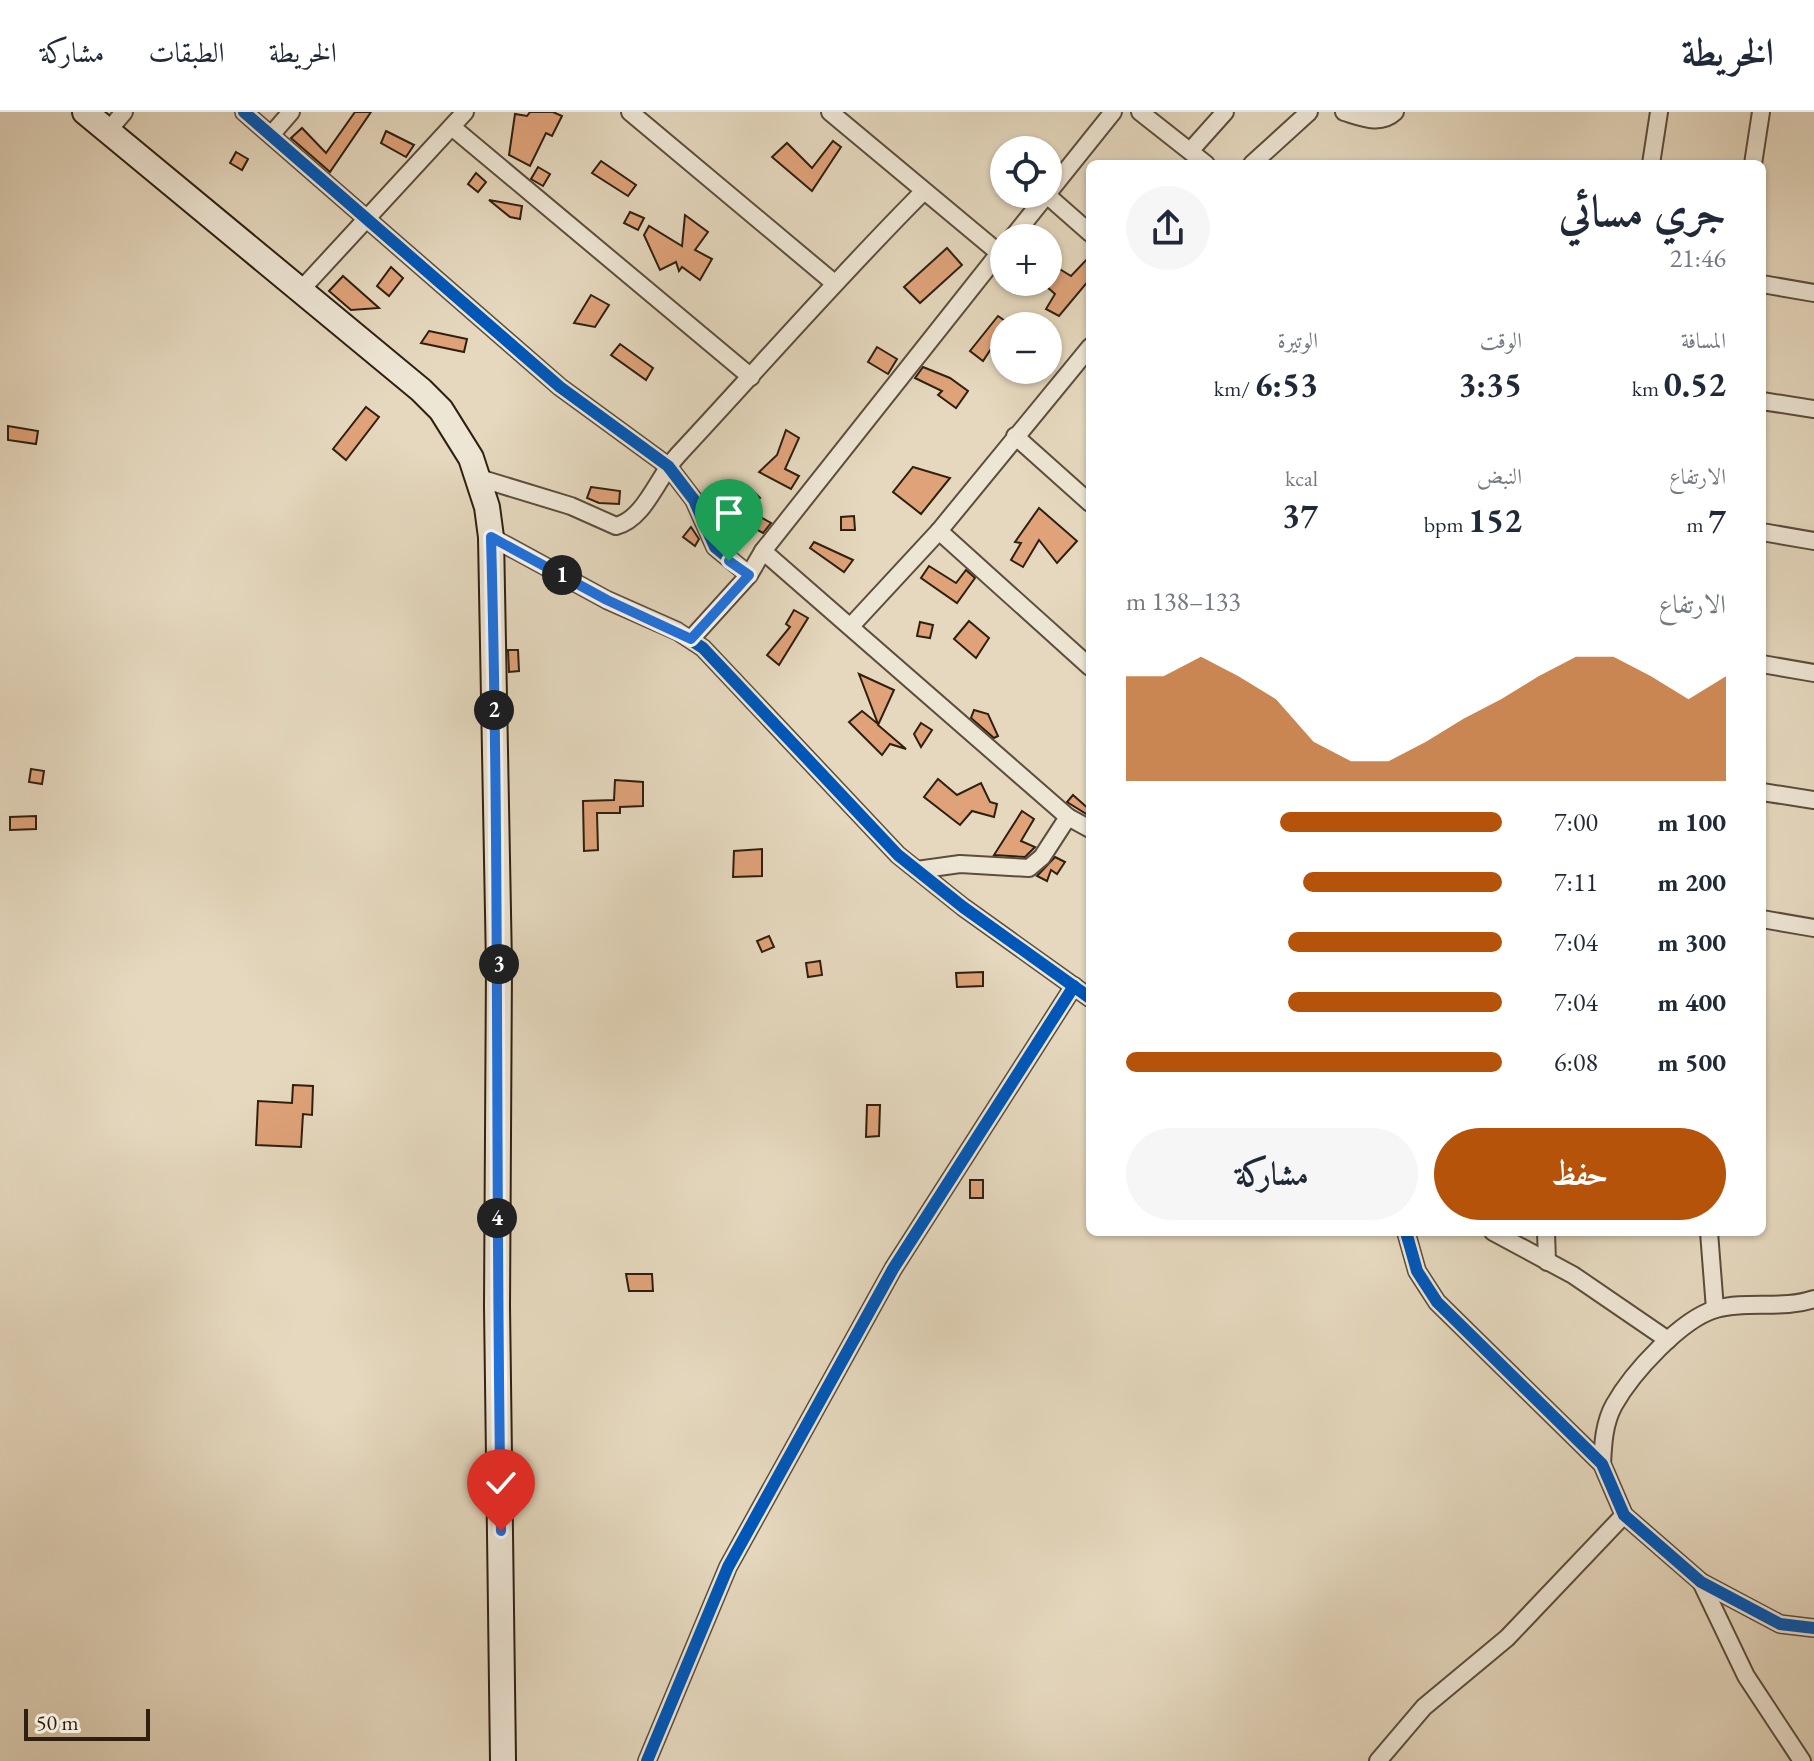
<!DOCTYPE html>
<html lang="ar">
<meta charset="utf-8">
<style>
body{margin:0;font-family:"EB Garamond",Amiri,serif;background:#f6f6f7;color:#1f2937;direction:rtl;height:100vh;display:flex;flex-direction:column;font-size:30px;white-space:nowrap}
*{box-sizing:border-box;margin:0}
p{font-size:26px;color:#747a83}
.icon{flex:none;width:44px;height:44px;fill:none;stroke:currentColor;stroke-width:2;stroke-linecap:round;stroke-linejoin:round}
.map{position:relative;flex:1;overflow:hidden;direction:ltr}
.sheet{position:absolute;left:1086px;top:48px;width:680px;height:1076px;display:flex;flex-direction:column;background:#fff;border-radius:12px;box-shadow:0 2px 6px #0004;direction:rtl}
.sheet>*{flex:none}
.fabs{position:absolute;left:990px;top:24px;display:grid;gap:16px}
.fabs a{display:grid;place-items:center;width:72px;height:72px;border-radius:50%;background:#fff;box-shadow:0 2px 6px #0004;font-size:40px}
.scale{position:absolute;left:24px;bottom:20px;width:126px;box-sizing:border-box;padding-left:8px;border:4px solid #2f1f10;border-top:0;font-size:22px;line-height:28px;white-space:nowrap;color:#2f1f10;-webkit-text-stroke:6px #eee6d5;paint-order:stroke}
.pin{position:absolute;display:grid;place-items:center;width:68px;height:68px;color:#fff;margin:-82px -34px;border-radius:50% 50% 50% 0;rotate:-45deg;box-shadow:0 0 8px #0007}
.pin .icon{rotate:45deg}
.km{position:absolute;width:40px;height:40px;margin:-20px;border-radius:50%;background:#222;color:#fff;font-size:22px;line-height:40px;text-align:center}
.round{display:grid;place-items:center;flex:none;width:84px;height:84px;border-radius:42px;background:#f6f6f7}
.headline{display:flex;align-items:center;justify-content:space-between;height:136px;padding:0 40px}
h1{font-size:44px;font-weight:700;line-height:60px}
.figures{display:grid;grid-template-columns:repeat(3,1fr);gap:12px;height:136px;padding:8px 40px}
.figures div{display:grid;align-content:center}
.figures b{font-size:34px;font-weight:700}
.figures small{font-size:22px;font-weight:400}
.figures p{font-size:22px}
.chart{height:224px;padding:16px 40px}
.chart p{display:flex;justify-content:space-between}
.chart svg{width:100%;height:144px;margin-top:8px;fill:#b45309;opacity:.7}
.primary-button{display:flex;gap:16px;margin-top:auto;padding:16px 40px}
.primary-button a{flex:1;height:92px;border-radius:48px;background:#b45309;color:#fff;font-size:32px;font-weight:700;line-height:92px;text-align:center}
.primary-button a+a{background:#f6f6f7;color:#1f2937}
ul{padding:0 40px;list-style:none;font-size:26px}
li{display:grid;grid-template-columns:128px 96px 1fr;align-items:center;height:60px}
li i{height:20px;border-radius:10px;background:#b45309}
header{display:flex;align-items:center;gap:48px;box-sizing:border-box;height:112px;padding:0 40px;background:#fff;border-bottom:2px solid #e0e1e3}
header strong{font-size:38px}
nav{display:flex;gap:44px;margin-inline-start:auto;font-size:28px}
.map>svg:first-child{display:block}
.building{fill:#dfa279;stroke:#2f1f10;stroke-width:2}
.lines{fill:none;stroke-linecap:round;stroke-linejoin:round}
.minor-casing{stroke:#5c4d3c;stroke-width:20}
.secondary-casing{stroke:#2f1f10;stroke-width:28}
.minor{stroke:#eee6d5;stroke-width:16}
.secondary{stroke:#eee6d5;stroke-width:24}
.cycleway-casing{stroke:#eee6d5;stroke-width:17}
.cycleway{stroke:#0057b8;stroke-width:12}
.route-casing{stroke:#fff;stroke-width:16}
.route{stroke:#1a73e8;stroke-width:10}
</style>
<header>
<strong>الخريطة</strong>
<nav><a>الخريطة</a><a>الطبقات</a><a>مشاركة</a></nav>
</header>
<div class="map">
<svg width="1814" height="1649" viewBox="0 0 1814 1649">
<rect width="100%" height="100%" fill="#e5d8be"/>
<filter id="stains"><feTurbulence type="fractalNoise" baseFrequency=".0025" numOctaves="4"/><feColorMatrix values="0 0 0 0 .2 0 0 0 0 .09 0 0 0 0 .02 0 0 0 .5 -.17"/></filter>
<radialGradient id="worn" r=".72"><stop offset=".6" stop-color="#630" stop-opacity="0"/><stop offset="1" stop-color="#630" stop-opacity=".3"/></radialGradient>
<g class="building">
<path d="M 355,0 L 371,0 L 330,60 L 291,26 L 302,16 L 326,41 Z"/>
<path d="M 530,0 L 553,0 L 562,4 L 552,24 L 546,21 L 530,54 L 509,43 L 515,2 L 527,4 Z"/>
<path d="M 386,19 L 414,33 L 406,45 L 381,31 Z"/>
<path d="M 833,29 L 841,35 L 812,79 L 772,45 L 787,31 L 812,56 Z"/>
<path d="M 236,40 L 248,47 L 242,58 L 230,51 Z"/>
<path d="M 601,49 L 636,73 L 628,84 L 592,61 Z"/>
<path d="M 538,55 L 550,62 L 543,74 L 531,67 Z"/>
<path d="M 476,61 L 486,70 L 478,80 L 468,72 Z"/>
<path d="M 489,88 L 522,94 L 520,107 L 510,105 Z"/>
<path d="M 630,100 L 644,106 L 638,118 L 624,111 Z"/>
<path d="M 685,103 L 708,120 L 695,138 L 712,147 L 700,168 L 682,155 L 679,159 L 676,150 L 660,158 L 644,123 L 649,114 L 682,134 Z"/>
<path d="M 947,136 L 962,153 L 920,191 L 904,175 Z"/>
<path d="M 1090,144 L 1090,167 L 1059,204 L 1046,197 L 1055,182 L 1046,174 L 1058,156 L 1071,164 Z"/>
<path d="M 391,155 L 403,166 L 389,184 L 377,174 Z"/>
<path d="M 343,164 L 379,196 L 351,198 L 329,179 Z"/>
<path d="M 591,183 L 609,193 L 595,215 L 574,211 Z"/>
<path d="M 998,204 L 1008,211 L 983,249 L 970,239 Z"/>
<path d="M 429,219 L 467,227 L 464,240 L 421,231 Z"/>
<path d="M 620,232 L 653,256 L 646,268 L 611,243 Z"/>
<path d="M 877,235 L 897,247 L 888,262 L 868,250 Z"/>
<path d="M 923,255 L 950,266 L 968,279 L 956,296 L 938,283 L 942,279 L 915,266 Z"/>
<path d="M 366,295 L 379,305 L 346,348 L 333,337 Z"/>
<path d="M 8,314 L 38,319 L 36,332 L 8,328 Z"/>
<path d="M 786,318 L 799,326 L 785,357 L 799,364 L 791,377 L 759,360 L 777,343 Z"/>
<path d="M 913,355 L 950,366 L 921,402 L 893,380 Z"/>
<path d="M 591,375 L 620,379 L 619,392 L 599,391 L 587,386 Z"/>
<path d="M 751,377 L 760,386 L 750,395 L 741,386 Z"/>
<path d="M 736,391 L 771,411 L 763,421 L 739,408 L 724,428 L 718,415 Z"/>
<path d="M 1039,396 L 1077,429 L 1057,451 L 1039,428 L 1023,455 L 1011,448 L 1021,431 L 1015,430 Z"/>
<path d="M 854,404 L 855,418 L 841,418 L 841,405 Z"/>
<path d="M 691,415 L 699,427 L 695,434 L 683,425 Z"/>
<path d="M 814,430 L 853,448 L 844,460 L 810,436 Z"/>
<path d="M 929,454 L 956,471 L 966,458 L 975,466 L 957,491 L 921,466 Z"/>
<path d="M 794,498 L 808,506 L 779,553 L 767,543 L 790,515 L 786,512 Z"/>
<path d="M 969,509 L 989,526 L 976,546 L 954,527 Z"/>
<path d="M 920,510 L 933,513 L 930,526 L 917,524 Z"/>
<path d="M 508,538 L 518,538 L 519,559 L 509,560 Z"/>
<path d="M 859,562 L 894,578 L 878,613 L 906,637 L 890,632 L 882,643 L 849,610 L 862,599 L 878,612 Z"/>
<path d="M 974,598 L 988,602 L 998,624 L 994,626 L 971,606 Z"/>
<path d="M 921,611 L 932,618 L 921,635 L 914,622 Z"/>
<path d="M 31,657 L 44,659 L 42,672 L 29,670 Z"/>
<path d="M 938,667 L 957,683 L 981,671 L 990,690 L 997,692 L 994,705 L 972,699 L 960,713 L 924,685 Z"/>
<path d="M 615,668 L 643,670 L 643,694 L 620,695 L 620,701 L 597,701 L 598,738 L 584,739 L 583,689 L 614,688 Z"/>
<path d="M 1073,683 L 1090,698 L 1088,703 L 1067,690 Z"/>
<path d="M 1022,699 L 1034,707 L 1021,729 L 1035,735 L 1025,745 L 994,743 Z"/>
<path d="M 36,704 L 36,717 L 10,718 L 10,705 Z"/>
<path d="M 762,737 L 762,764 L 733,765 L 734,739 Z"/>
<path d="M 1055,745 L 1065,750 L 1057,762 L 1051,758 L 1047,769 L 1037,764 Z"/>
<path d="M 769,824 L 774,835 L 762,840 L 757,829 Z"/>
<path d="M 820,849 L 822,863 L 808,865 L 806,851 Z"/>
<path d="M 983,860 L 983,874 L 957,875 L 956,861 Z"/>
<path d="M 293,973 L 313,974 L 312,1003 L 303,1002 L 301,1035 L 256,1033 L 258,989 L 292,991 Z"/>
<path d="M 867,993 L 880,993 L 879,1024 L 866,1025 Z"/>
<rect x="970" y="1068" width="13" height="18"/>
<path d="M 626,1162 L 652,1162 L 653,1179 L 629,1179 Z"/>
</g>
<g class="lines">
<defs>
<g id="minor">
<path d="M 244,0 L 560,275 L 668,354 L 694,388 L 715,435 L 749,463"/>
<path d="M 630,0 L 833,170"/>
<path d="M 830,0 L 999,141"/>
<path d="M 1140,0 L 1206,52"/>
<path d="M 1344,0 C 1361,5 1380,14 1395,0"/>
<path d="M 452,15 L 751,265"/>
<path d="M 108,19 L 124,0"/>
<path d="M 271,23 L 291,0"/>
<path d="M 1191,38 L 1225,0"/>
<path d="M 1252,52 L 1309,0"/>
<path d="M 1651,52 L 1659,0"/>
<path d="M 1753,52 L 1761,0"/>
<path d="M 1048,84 L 1090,121"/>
<path d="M 1012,126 L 1113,0"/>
<path d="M 1762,172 L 1814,181"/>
<path d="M 299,180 L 465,0"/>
<path d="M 1762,289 L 1814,297"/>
<path d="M 1015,324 L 1090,391"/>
<path d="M 479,366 L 571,394 L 616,414 C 645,407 658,364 678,343 C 760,255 839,164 924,79"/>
<path d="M 939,419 L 1090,555"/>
<path d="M 1762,420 L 1814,429"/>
<path d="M 491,425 L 607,488 L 677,519 L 703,536 L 898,743 L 963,795 L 1090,886"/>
<path d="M 763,439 L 1068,705 L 1090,717"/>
<path d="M 851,514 L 939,419 L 1090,235"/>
<path d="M 691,527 L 749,463 L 763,439 L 1004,135"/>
<path d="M 1762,552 L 1814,561"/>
<path d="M 1762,680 L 1814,688"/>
<path d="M 917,758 L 960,752 L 1029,756 L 1042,745 L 1068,705"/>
<path d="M 1762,807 L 1814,816"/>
<path d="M 1406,1120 L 1417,1159 L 1437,1190 L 1602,1352 L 1624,1403 L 1701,1470 L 1780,1512 L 1814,1516"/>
<path d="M 1493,1120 L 1573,1163 L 1668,1228"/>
<path d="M 1546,1120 L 1547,1150"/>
<path d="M 1709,1120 L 1715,1197"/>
<path d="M 1602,1352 C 1603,1332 1604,1311 1614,1293 C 1632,1261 1681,1207 1716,1197 C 1748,1188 1782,1198 1814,1187"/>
<path d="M 1701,1470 L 1746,1564 L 1802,1649"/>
<path d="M 647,1649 L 728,1455 L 893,1157 L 1074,874"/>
<path d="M 1378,1649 L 1424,1595 L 1507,1526 L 1624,1403"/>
</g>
<path id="secondary" d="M 85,0 L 421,278 L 441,298 L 471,346 L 487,395 L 491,425 L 499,854 L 497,1194 L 503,1649"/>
</defs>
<use href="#minor" class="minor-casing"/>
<use href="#secondary" class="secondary-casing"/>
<use href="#minor" class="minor"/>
<use href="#secondary" class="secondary"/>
<defs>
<g id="cycleway">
<path d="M 244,0 L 560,275 L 668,354 L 694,388 L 715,435 L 749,463"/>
<path d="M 491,425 L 607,488 L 677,519 L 703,536 L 898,743 L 963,795 L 1090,886"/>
<path d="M 1406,1120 L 1417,1159 L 1437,1190 L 1602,1352 L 1624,1403 L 1701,1470 L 1780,1512 L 1814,1516"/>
<path d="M 647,1649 L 728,1455 L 893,1157 L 1074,874"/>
</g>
</defs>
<use href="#cycleway" class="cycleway-casing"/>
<use href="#cycleway" class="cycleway"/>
</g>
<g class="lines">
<defs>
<path id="route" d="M 501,1419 C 495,1088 500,756 491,425 L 607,488 L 691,527 L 749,463 L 729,449"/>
</defs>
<use href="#route" class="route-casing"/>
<use href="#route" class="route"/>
</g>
<rect width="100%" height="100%" filter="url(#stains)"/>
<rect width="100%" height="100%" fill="url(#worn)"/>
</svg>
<div class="fabs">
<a><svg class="icon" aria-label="locate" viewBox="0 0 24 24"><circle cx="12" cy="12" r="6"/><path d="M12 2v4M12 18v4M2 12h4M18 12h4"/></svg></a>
<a>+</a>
<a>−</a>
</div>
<div class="scale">50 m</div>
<div class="pin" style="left:729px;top:449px;background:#1e9e55"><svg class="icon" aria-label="arrive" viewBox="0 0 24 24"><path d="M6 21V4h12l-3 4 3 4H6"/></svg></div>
<div class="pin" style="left:501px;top:1419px;background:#d93025"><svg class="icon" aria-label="check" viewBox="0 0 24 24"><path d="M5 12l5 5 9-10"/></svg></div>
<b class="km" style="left:562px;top:463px">1</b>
<b class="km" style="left:494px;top:598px">2</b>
<b class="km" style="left:499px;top:852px">3</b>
<b class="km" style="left:497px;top:1106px">4</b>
<section class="sheet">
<div class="headline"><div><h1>جري مسائي</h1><p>21:46</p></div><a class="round"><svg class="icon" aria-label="share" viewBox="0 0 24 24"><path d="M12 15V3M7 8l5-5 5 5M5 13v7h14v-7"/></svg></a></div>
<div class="figures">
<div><p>المسافة</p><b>0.52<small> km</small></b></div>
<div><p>الوقت</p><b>3:35</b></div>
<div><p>الوتيرة</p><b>6:53<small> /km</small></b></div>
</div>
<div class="figures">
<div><p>الارتفاع</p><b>7<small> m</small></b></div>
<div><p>النبض</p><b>152<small> bpm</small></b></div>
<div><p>kcal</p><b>37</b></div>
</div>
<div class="chart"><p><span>الارتفاع</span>133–138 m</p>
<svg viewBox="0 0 160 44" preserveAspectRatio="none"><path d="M0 44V12L10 12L20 6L30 12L40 19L50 32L60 38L70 38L80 32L90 25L100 19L110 12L120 6L130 6L140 12L150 19L160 12V44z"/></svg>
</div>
<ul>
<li><b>100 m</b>7:00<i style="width:59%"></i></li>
<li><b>200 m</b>7:11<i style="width:53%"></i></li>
<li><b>300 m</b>7:04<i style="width:57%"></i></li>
<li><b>400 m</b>7:04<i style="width:57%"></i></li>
<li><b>500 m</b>6:08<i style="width:100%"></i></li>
</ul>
<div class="primary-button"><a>حفظ</a><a>مشاركة</a></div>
</section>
</div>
